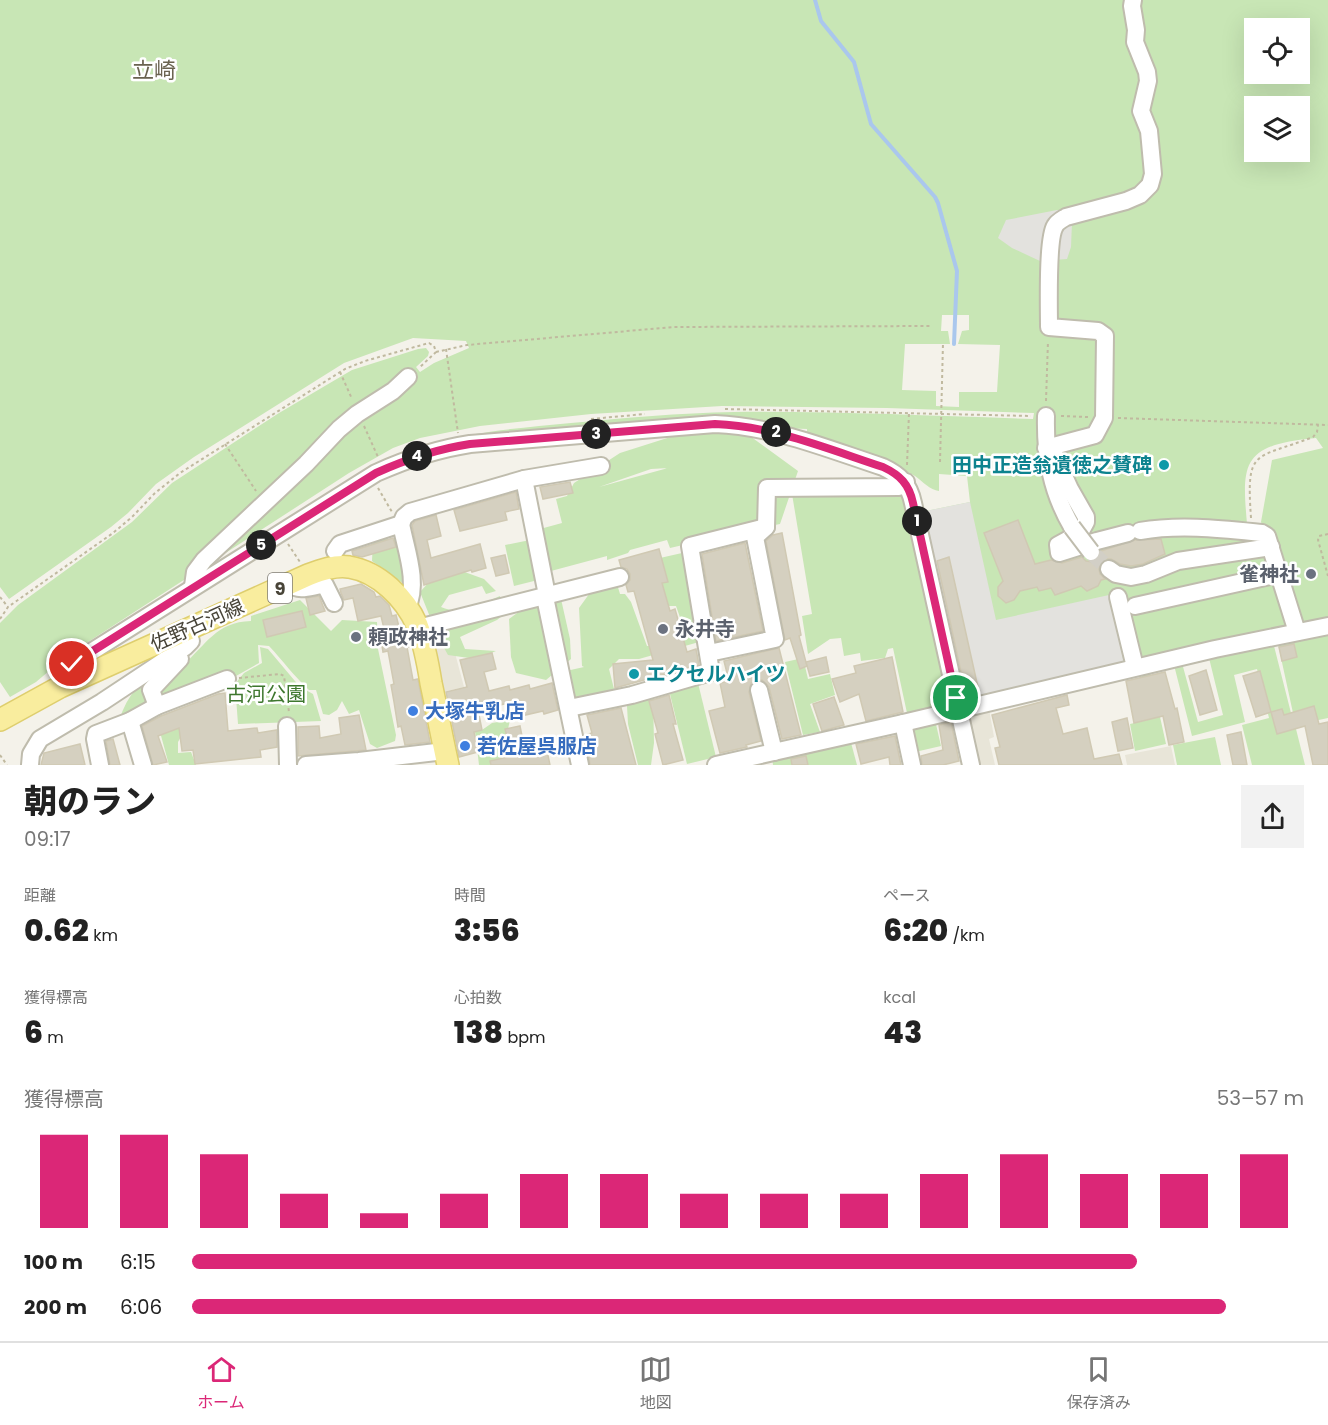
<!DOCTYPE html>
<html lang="ja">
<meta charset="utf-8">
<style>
body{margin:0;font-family:Poppins,"Noto Sans JP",sans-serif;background:#f2f2f2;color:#222;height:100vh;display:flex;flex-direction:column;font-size:22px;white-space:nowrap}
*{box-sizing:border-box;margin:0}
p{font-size:20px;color:#767676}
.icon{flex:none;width:33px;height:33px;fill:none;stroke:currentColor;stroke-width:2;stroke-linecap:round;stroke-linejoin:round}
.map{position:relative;height:765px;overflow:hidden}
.drawer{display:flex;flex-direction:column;background:#fff;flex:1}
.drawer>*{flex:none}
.controls{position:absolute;left:1244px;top:18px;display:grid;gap:12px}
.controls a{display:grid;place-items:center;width:66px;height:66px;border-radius:0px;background:#fff;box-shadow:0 6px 24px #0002;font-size:30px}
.pin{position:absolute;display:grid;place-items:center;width:51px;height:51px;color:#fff;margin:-26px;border:3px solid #fff;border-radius:50%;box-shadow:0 2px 6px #0007}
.km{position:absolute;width:30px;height:30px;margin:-15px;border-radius:50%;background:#222;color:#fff;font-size:16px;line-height:30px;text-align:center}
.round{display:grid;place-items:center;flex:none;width:63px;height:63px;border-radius:0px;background:#f2f2f2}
.head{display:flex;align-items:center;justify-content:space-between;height:102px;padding:0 24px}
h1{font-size:33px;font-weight:800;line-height:45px}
.figures{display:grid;grid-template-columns:repeat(3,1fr);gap:9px;height:102px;padding:6px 24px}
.figures div{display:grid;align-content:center}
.figures b{font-size:30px;font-weight:800}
.figures small{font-size:16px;font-weight:400}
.figures p{font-size:16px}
.chart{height:168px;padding:12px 24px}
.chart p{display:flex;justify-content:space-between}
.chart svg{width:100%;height:108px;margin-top:6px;stroke:#db2777;stroke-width:6}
ul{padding:0 24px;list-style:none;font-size:20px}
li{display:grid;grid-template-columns:96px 72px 1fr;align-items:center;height:45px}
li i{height:15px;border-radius:8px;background:#db2777}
.menu{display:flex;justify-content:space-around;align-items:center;height:84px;border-top:2px solid #e0e0e0;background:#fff;font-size:16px;color:#767676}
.menu a{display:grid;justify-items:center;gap:3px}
.menu .active{color:#db2777}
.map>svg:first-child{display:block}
.residential{fill:#e8e5d8}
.green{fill:#c8e6b5;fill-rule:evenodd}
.parking{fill:#e3e2de}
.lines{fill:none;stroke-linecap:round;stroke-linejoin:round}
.stream{stroke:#aac7ed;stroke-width:4}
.building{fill:#d5d0c0;stroke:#d0c9b3;stroke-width:1.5}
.minor-tunnel{stroke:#d2cfc6;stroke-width:16;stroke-dasharray:16 8;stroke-linecap:butt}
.minor-casing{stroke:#bfbcad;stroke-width:20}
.major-casing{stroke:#dece6e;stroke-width:24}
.path{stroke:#c0b99f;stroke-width:2;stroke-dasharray:3 3;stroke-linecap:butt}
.minor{stroke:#fff;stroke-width:16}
.major{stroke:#f9ed9e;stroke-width:21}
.minor-bridge-casing{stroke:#bfbcad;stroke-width:20;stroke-linecap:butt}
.minor-bridge{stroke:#fff;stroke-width:16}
.route-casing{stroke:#fff;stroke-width:12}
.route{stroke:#db2777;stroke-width:8}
.culture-dot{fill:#0f9aa8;stroke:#fff;stroke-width:2}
.worship-dot{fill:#6b7280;stroke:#fff;stroke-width:2}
.shop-dot{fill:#3f7fe0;stroke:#fff;stroke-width:2}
.labels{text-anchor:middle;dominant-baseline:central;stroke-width:5;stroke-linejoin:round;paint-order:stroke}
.shield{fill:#fff;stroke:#7f7c74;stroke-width:1.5}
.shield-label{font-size:18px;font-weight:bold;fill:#484438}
.culture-label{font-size:20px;font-weight:bold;fill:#0d838f;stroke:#fff;text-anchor:end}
.worship-label{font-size:20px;font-weight:bold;fill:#5b616d;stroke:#fff;text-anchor:start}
.street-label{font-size:20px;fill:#484438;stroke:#fff}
.park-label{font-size:20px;fill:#3e772e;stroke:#fff}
.shop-label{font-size:20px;font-weight:bold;fill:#366cbe;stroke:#fff;text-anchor:start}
.quarter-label{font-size:22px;fill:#6a6350;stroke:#fff}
</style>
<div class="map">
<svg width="1328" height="765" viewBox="0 0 1328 765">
<rect width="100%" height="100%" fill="#f4f2ea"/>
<g class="residential">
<path d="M 441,624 L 455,653 L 464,687 L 439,693 L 422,629 Z"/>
<path d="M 989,709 L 994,737 L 989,739 L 995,765 L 976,765 L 966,713 Z"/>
<path d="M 1171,746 L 1175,765 L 1127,765 L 1125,755 Z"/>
</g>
<g class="green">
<path d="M 0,0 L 1328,0 L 1328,620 L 1300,625 L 1288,578 L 1261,522 L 1272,460 L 1323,448 L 1316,438 C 1237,445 1242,466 1248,535 L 1263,538 L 1290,627 L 962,697 L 952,705 L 907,713 L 893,648 L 888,649 L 885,658 L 861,661 L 860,653 L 844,656 L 841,638 L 830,639 L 808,654 L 802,616 L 812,614 L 792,494 L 902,493 L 921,512 L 970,502 L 967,476 L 939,474 L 939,491 C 930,490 922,481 915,476 C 882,457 843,449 807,438 L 807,429 L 656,423 L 369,468 C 434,434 499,430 571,423 C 625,418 679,413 734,412 C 833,411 933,416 1033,419 L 1034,413 L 887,408 L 722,406 L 591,414 L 480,426 L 420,438 L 393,448 L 349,473 L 68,655 L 36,682 L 10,697 L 0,682 L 0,623 L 18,605 L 132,522 L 172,483 L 279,413 L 352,370 L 418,349 L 426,348 L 429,352 L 428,356 L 416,367 L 420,372 L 434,363 L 469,348 L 466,341 L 413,338 L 344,363 L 194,457 L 156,484 L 128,513 L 111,527 L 9,599 L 0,587 ZM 1254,28 L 1299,28 L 1299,74 L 1254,74 ZM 1254,106 L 1299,106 L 1299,152 L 1254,152 ZM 942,315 L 969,315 L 969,330 L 962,331 L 958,344 L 1000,345 L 997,392 L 959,392 L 959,407 L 936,406 L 936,391 L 902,390 L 905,344 L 950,344 L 948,331 L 941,331 Z"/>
<path d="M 743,431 L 798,471 L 780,524 L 703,539 L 688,580 L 699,642 L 639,659 L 619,659 L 609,669 L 615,693 L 573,703 L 566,671 L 584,667 L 582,666 L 579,608 L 592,590 L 617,584 L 620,594 L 625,594 L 631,602 L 647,646 L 664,646 L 683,639 L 682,623 L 676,606 L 660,606 L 656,594 L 662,582 L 660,558 L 682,553 L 683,545 L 670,548 L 667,540 L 630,550 L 628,553 L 607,560 L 607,556 L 551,571 L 540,529 L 562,523 L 556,499 L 567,496 L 574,483 L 620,453 L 683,433 ZM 669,468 L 668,468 L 599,487 L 651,469 Z"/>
<path d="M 373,539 L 399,539 L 407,586 L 372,561 Z"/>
<path d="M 530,540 L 538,580 L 514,586 L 505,545 Z"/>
<path d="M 459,570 L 484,579 L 496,591 L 486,594 L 482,586 L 449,595 L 441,607 C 462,616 481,604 500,596 L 502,616 L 497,620 L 460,637 L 465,649 L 496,651 L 476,659 L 448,655 L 438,637 L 420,592 L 431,580 Z"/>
<path d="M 561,599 L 570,639 L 571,659 L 546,680 L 516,673 L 511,657 L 509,619 L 524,608 Z"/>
<path d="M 300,600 L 331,631 L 342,620 L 377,622 L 378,649 L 396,735 L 395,741 L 377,748 L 370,744 L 359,710 L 349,714 L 342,701 L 337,710 L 329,715 L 323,714 L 316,690 L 309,690 C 294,676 283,661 269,646 L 258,645 L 259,663 L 213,689 L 136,722 L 121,715 C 131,690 140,682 166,673 C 171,671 178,669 183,665 C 206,645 216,622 251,621 L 251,616 Z"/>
<path d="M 1328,629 L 1328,718 L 1295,725 L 1305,765 L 1252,765 L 1242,725 L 1269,718 L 1257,669 L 1234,675 L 1245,722 L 1192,736 L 1174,665 L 1182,663 L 1198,722 L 1223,715 L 1209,658 L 1273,642 L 1291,713 L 1274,717 L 1277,728 L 1293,713 L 1278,644 Z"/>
<path d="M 260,647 L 268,649 L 300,687 L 313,694 L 321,721 L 238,724 L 235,684 L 244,673 L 262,663 Z"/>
<path d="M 803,658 L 808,679 L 830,674 L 835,695 L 810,704 L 820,732 L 803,735 L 785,662 Z"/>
<path d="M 1149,667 L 1166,744 L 1135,751 L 1130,724 L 1151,719 L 1140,669 Z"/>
<path d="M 698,683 L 716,757 L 687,764 L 669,690 Z"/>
<path d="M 653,696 L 654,743 L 651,765 L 638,765 L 628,724 L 627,706 L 624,700 Z"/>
<path d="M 510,720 L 500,765 L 479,765 L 475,731 L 482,730 L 492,723 Z"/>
<path d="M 935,720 L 941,746 L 915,752 L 909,727 Z"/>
<path d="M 167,723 L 185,729 L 178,742 L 178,753 L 191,752 L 196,765 L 169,765 L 160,732 Z"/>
<path d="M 1215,737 L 1221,765 L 1177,765 L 1173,745 Z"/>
<path d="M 850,739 L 857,765 L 773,765 L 772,757 Z"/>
</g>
<g class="parking">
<path d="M 1057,210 L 1066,210 L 1072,222 L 1071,247 L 1067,259 L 1040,261 L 1012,248 L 998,238 L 1006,220 Z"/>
<path d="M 970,502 L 996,620 L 1109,595 L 1124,663 L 968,700 L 962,697 L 921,512 Z"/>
</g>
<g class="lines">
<path class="stream" d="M 815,0 L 821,21 L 854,62 L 871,124 L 935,197 L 938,203 L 957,271 L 954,344"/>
</g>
<g class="building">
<path d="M 570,482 L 573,493 L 543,499 L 540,487 Z"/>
<path d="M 516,492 L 519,509 L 505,512 L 507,520 L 460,531 L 454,510 Z"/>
<path d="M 436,515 L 441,536 L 427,540 L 431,558 L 480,544 L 486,568 L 472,572 L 471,570 L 424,585 L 412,525 L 415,521 Z"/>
<path d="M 1018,520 L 1035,564 L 1051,560 L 1062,563 L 1082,557 L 1086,561 L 1093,562 L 1100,557 L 1101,551 L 1135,540 L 1161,539 L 1165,554 L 1143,564 L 1131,566 L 1120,564 L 1111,559 L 1105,559 L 1101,562 L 1099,569 L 1100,574 L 1105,579 L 1101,580 L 1098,586 L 1087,591 L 1081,586 L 1055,595 L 1051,588 L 1039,591 L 1037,587 L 1020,591 L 1014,600 L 1006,603 L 998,596 L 998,587 L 1003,581 L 984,533 Z"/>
<path d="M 782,533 L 801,635 L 799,636 L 807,666 L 800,669 L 790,638 L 785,640 L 766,541 L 773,535 Z"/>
<path d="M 393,538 L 396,547 L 362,557 L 353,555 L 352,551 Z"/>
<path d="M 745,543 L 763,631 L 716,641 L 702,554 Z"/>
<path d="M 659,549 L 668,582 L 662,583 L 670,611 L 675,609 L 687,652 L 696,649 L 699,665 L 615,688 L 613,664 L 653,660 L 634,591 L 628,592 L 626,585 L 630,580 L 630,574 L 627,569 L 621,567 L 619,560 Z"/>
<path d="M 505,555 L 509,573 L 496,576 L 491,558 Z"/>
<path d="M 949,557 L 979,692 L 966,695 L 937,561 Z"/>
<path d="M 361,584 L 374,592 L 376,597 L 380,596 L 389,605 L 392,616 L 396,615 L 401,635 L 406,633 L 411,647 L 407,647 L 413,680 L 418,679 L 430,742 L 405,745 L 401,726 L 398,727 L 394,702 L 391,685 L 394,684 L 388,651 L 383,652 L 381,639 L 386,637 L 381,616 L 358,621 L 353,598 L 344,600 L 341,593 L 340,589 Z"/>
<path d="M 319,596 L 325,611 L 310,615 L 306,598 Z"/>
<path d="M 302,611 L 306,627 L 267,637 L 263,620 Z"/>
<path d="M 1294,644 L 1297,657 L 1282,661 L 1279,647 Z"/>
<path d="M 779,648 L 801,735 L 782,739 L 769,687 L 762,680 L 757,680 L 751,683 L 749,692 L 761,741 L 746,745 L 747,747 L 720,753 L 709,711 L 725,707 L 720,683 L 729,681 L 724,661 Z"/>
<path d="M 492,653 L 496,669 L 484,672 L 489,691 L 509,686 L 510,690 L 529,685 L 530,689 L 552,683 L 558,710 L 544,714 L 543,711 L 521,716 L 517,701 L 478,710 L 482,730 L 474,732 L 478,752 L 459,757 L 446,692 L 467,687 L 460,660 Z"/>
<path d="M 826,657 L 829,672 L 810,676 L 806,662 Z"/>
<path d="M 892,657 L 903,712 L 866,721 L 859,694 L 840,702 L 832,679 L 856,673 L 854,666 Z"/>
<path d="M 1206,670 L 1217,710 L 1200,715 L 1189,676 Z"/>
<path d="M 1260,671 L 1271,712 L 1256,717 L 1243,676 Z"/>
<path d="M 1165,672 L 1175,709 L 1177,708 L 1184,742 L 1169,745 L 1163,716 L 1134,723 L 1126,681 Z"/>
<path d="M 225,693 L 228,731 L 257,728 L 258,733 L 277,730 L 277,747 L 260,750 L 261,757 L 195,764 L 193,750 L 182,751 L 179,728 L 158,736 L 167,762 L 153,765 L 142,726 L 161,716 L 218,694 Z"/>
<path d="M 669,695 L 676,724 L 673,724 L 683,760 L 663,765 L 655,734 L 658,733 L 649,701 Z"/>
<path d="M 1067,695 L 1069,705 L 1056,708 L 1063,734 L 1087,728 L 1094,759 L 1119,754 L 1122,765 L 999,765 L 995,748 L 1000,747 L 992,715 Z"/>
<path d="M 834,697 L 844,725 L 822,731 L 813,704 Z"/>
<path d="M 1314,706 L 1319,724 L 1328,722 L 1328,765 L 1313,765 L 1305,726 L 1277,734 L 1271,712 L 1282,709 L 1284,715 Z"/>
<path d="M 621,708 L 636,765 L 590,765 L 585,735 L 592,733 L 587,715 Z"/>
<path d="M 359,715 L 366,750 L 298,756 L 298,727 L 319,726 L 320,738 L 341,734 L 339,718 Z"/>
<path d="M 1127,718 L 1133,748 L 1118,751 L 1112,722 Z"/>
<path d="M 951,722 L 959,761 L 943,765 L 922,765 L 921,756 L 943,750 L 939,725 Z"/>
<path d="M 520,726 L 525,751 L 546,746 L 550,765 L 491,765 L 490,761 L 512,756 L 505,729 Z"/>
<path d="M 1241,732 L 1247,765 L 1233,765 L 1227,735 Z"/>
<path d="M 895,736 L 901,765 L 890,765 L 889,757 L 861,764 L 856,744 Z"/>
<path d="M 113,739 L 120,765 L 110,765 L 106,741 Z"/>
<path d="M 80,744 L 85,765 L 41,765 L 44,753 Z"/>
<path d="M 806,756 L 808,765 L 792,765 L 791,759 Z"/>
</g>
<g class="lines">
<path class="minor-tunnel" d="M 1091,552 L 1109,569"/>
<defs>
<g id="minor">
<path d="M 1046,416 C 1045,456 1051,491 1072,527"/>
<path d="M 1051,447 L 1070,489 L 1086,517 L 1086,522 L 1080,533 L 1058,545 L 1059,553 L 1097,541 L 1128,533"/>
<path d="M 1046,448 L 1095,435 L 1104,418 L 1105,336 L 1098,331 L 1049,327 C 1049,308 1047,239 1055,226 C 1057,222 1061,220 1066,217 L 1126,201 L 1140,195 L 1150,185 L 1153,174 L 1149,131 L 1141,111 L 1148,81 L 1147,72 L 1135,42 L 1136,30 L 1132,6 L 1133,0"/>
<path d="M 524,479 L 547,595 L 546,602 L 580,765"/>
<path d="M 401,524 C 406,550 419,583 407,608"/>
<path d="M 1140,531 C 1180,524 1222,529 1262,533 L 1267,536 L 1297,632"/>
<path d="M 335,551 L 340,544 L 401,524 L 404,517 L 410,512 L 524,479 L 601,466"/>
<path d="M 1109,569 L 1116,574 L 1131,577 L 1146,574 L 1178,561 L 1271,547"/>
<path d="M 290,584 C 301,593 313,585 325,585 L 334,603"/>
<path d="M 193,586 L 195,572 L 204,560 L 306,464 L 339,429 L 357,414 L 393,391 L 408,377"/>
<path d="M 1118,597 L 1135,667"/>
<path d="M 1135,606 L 1279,574"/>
<path d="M 418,628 L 620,577"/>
<path d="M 709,653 L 775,639 L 755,537 L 766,527 L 767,488 L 899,487 L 906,482"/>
<path d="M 60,687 L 63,675 L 72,664 L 376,473 C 407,459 437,449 470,444 L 715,424 C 773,426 828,449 883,467 C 900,475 909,484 913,503 L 971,765"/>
<path d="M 759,690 L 774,752"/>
<path d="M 157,706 L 151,690 L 180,659"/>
<path d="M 569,708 L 632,695 L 711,672 L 690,546 L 766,527"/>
<path d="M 130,721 L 143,765"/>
<path d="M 903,723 L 912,765"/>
<path d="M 287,726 L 288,765"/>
<path d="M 30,765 L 31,754 L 40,739 L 102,702 L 185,647 L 191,641"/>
<path d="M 100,765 L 95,739 L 96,734 L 130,721 L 157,706 L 227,679"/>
<path d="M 306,765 L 359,761 L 445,751"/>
<path d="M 716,765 L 903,723 L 1215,649 L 1328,626"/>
</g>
<path id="major" d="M 0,720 L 60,687 L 308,575 C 321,570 335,565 349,567 C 379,572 405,598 417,625 C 424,643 428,664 431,683 C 437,711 442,738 448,765"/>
</defs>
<use href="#minor" class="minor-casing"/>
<use href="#major" class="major-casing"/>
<g class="path">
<path d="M 446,349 L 458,433"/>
<path d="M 436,352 L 467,345 L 674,327 L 931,326"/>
<path d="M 340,372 L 352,399"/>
<path d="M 1046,401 L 1048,341"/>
<path d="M 725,409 L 1031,416"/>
<path d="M 1061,416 L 1088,417"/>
<path d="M 1118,418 L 1328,425"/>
<path d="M 591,419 L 645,414"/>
<path d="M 364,426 L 378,457"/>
<path d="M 225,444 L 256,491"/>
<path d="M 940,462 L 943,343"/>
<path d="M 907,465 L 909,413"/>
<path d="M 378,488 L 392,512"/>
<path d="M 1251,518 C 1246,447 1254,460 1313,437 L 1317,432 L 1318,425"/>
<path d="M 1328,534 L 1319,536 L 1318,540 L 1328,576"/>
<path d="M 288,544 L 300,562"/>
<path d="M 0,597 L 8,607"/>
<path d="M 0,619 L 8,607 L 113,533 L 132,517 L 155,493 L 180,473 L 345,369 L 365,361 L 429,343 L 434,346 L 436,352 L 419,368"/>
<path d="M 239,678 L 280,674 L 284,676 L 289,712"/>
<path d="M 0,755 L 7,765"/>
</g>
<use href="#minor" class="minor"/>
<use href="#major" class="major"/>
<defs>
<path id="minor-bridge" d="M 1072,527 L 1091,552"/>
</defs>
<use href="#minor-bridge" class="minor-bridge-casing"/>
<use href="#minor-bridge" class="minor-bridge"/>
</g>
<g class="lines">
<defs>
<path id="route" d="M 72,664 L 376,473 C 407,459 437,449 470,444 L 715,424 C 773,426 828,449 883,467 C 900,475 909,484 913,503 L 956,698"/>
</defs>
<use href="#route" class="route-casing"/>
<use href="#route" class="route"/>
</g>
<g class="culture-dot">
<circle cx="1164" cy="465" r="6"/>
<circle cx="634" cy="674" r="6"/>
</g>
<g class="worship-dot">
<circle cx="1311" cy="574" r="6"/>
<circle cx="663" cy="629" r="6"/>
<circle cx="356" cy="637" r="6"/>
</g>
<g class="shop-dot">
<circle cx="413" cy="711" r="6"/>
<circle cx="465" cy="746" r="6"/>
</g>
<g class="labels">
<rect class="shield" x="268" y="573" width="24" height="30" rx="4.5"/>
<g class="shield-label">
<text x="280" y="588">9</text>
</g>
<g class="culture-label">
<text x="1152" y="465">田中正造翁遺徳之賛碑</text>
<text x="646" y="674" text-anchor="start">エクセルハイツ</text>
</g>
<g class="worship-label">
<text x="1299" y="574" text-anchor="end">雀神社</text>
<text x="675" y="629">永井寺</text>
<text x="368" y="637">頼政神社</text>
</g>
<g class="street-label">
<text transform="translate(197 625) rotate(-24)">佐野古河線</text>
</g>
<g class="park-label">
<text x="266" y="694">古河公園</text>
</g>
<g class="shop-label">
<text x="425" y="711">大塚牛乳店</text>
<text x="477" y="746">若佐屋呉服店</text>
</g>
<g class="quarter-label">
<text x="154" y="70">立崎</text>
</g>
</g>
</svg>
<div class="controls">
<a><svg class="icon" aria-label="locate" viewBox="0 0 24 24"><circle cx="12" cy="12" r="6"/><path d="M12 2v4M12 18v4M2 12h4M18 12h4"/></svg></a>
<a><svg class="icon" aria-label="layers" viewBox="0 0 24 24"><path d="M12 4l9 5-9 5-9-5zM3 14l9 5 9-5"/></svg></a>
</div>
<div class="pin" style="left:956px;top:698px;background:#1e9e55"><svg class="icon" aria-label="arrive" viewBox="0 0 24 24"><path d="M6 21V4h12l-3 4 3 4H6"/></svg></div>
<div class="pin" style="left:72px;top:664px;background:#d93025"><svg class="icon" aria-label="check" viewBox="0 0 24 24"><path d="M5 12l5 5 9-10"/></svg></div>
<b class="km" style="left:917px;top:521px">1</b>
<b class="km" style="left:776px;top:432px">2</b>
<b class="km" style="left:596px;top:434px">3</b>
<b class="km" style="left:417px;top:456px">4</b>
<b class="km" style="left:261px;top:545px">5</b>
</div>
<section class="drawer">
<div class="head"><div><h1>朝のラン</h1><p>09:17</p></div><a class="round"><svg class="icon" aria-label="share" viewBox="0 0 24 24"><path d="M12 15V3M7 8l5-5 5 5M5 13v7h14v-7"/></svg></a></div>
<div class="figures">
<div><p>距離</p><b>0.62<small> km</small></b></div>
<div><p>時間</p><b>3:56</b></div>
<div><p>ペース</p><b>6:20<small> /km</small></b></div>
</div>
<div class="figures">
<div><p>獲得標高</p><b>6<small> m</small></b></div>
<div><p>心拍数</p><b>138<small> bpm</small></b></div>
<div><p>kcal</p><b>43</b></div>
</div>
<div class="chart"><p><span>獲得標高</span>53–57 m</p>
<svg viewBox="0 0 160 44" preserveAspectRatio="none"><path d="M5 44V6M15 44V6M25 44V14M35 44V30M45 44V38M55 44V30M65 44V22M75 44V22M85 44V30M95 44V30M105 44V30M115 44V22M125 44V14M135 44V22M145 44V22M155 44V14"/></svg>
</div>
<ul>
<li><b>100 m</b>6:15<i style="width:85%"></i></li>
<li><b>200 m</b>6:06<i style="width:93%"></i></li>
</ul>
</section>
<nav class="menu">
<a class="active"><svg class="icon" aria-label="home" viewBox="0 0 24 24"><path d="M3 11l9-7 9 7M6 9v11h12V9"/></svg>ホーム</a>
<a><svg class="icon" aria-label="map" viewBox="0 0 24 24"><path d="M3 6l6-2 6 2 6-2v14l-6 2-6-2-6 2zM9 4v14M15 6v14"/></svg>地図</a>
<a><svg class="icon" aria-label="saved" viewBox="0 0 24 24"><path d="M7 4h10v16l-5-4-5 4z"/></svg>保存済み</a>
</nav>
